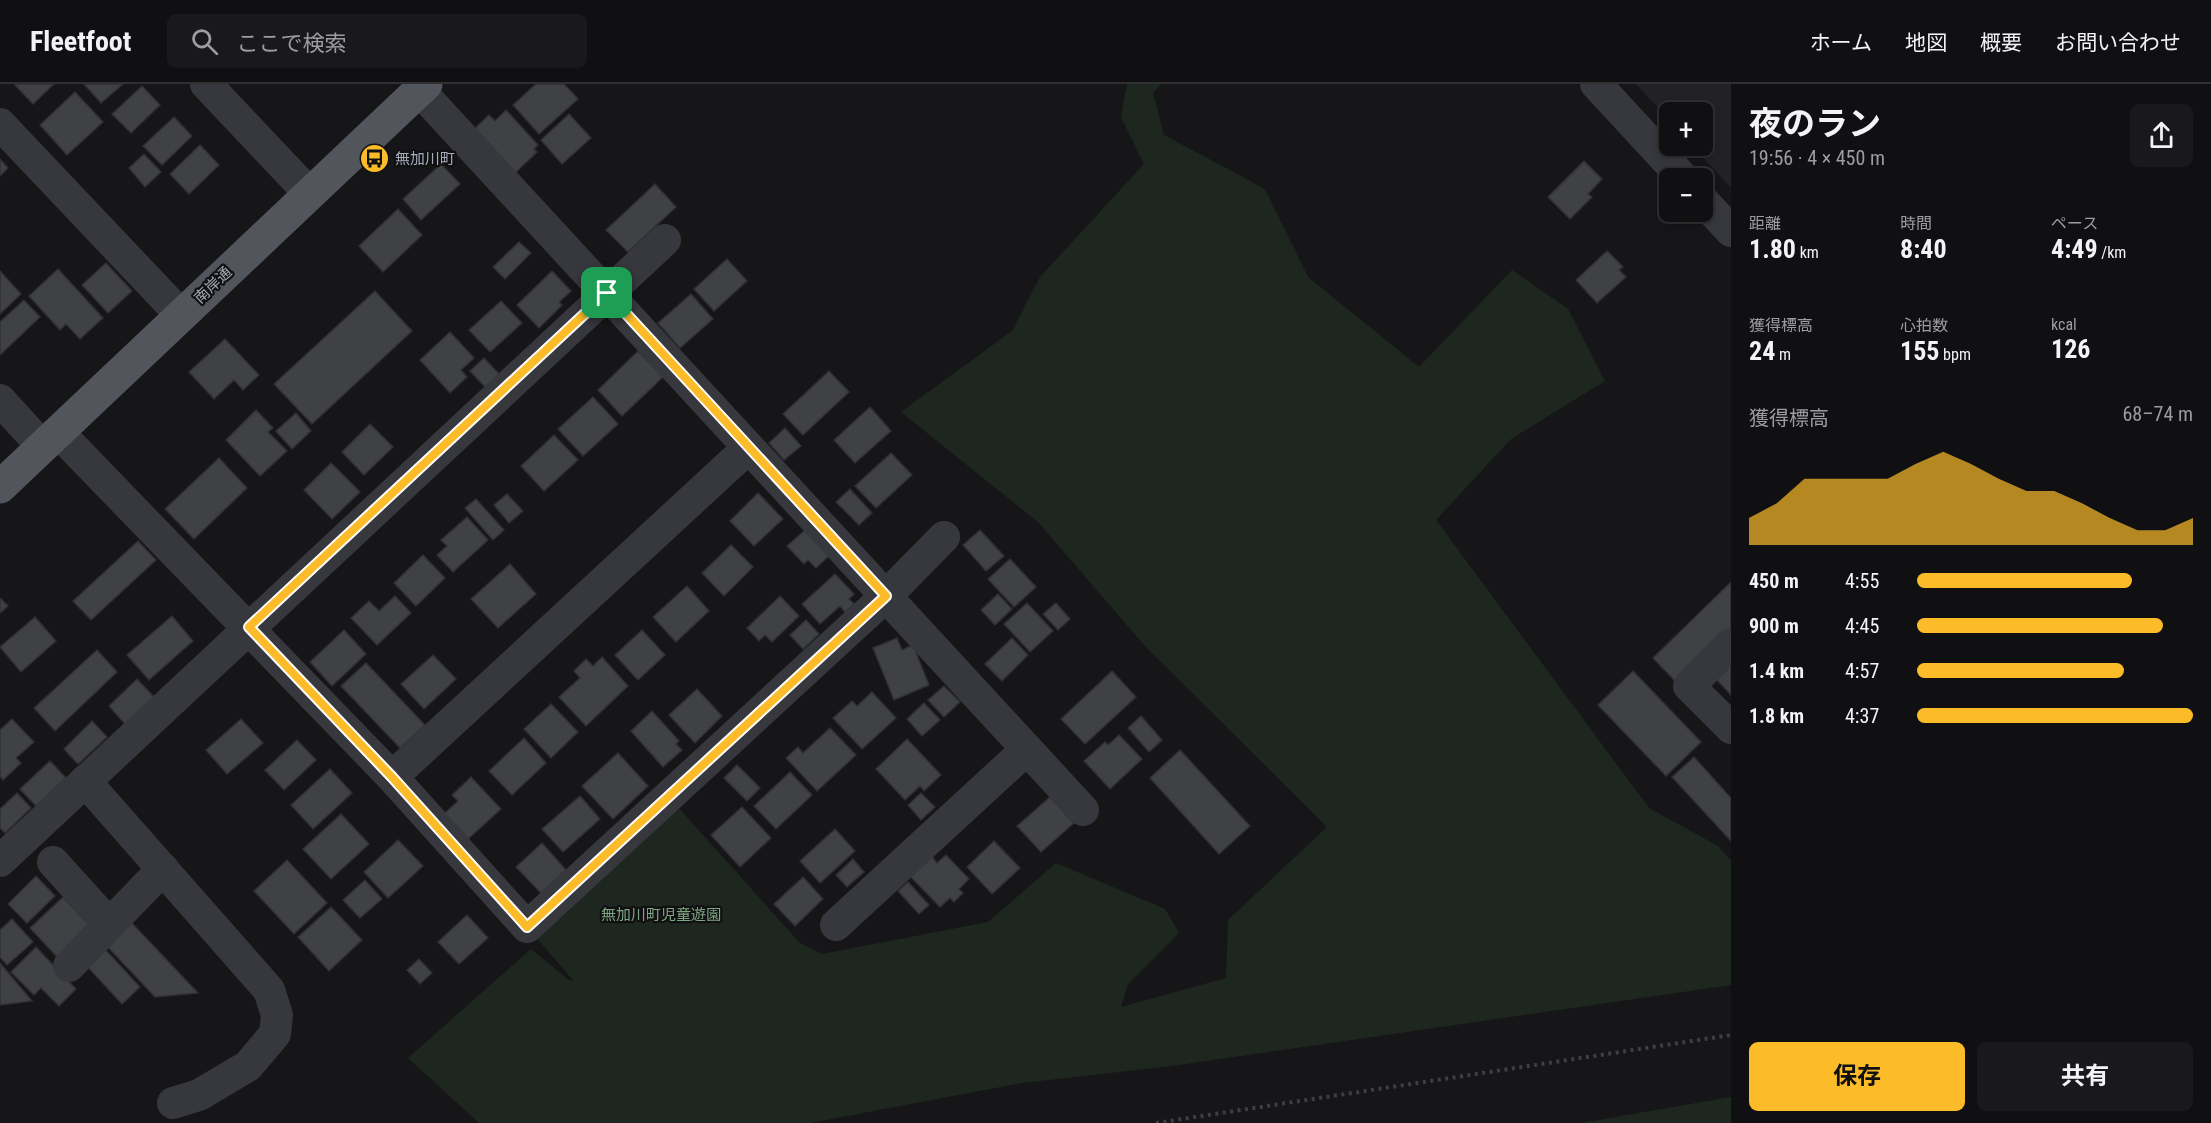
<!DOCTYPE html>
<html lang="ja">
<meta charset="utf-8">
<style>
body{margin:0;font-family:"Roboto Condensed","Noto Sans JP",sans-serif;background:#19191b;color:#f1f3f6;height:100vh;display:flex;flex-direction:column;font-size:22px;white-space:nowrap}
*{box-sizing:border-box;margin:0}
p{font-size:20px;color:#9c9d9f}
.icon{flex:none;width:33px;height:33px;fill:none;stroke:currentColor;stroke-width:2;stroke-linecap:round;stroke-linejoin:round}
.map{position:relative;flex:1;overflow:hidden}
.details{display:flex;flex-direction:column;background:#101012;width:480px}
.details>*{flex:none}
.tools{position:absolute;left:1659px;top:18px;display:grid;gap:12px}
.tools a{display:grid;place-items:center;width:54px;height:54px;border-radius:9px;background:#101012;box-shadow:0 3px 9px #0003,0 0 0 2px #303032;font-size:30px}
.pin{position:absolute;display:grid;place-items:center;width:51px;height:51px;color:#fff;margin:-26px;border-radius:12px;box-shadow:0 3px 9px #0006}
.round{display:grid;place-items:center;flex:none;width:63px;height:63px;border-radius:9px;background:#19191b}
.head{display:flex;align-items:center;justify-content:space-between;height:102px;padding:0 18px}
h1{font-size:33px;font-weight:700;line-height:45px}
.metrics{display:grid;grid-template-columns:repeat(3,1fr);gap:9px;height:102px;padding:6px 18px}
.metrics div{display:grid;align-content:center}
.metrics b{font-size:26px;font-weight:700}
.metrics small{font-size:16px;font-weight:400}
.metrics p{font-size:16px}
.chart{height:168px;padding:12px 18px}
.chart p{display:flex;justify-content:space-between}
.chart svg{width:100%;height:108px;margin-top:6px;fill:#fcbc2a;opacity:.7}
.cta{display:flex;gap:12px;margin-top:auto;padding:12px 18px}
.cta a{flex:1;height:69px;border-radius:9px;background:#fcbc2a;color:#111;font-size:24px;font-weight:700;line-height:69px;text-align:center}
.cta a+a{background:#19191b;color:#f1f3f6}
ul{padding:0 18px;list-style:none;font-size:20px}
li{display:grid;grid-template-columns:96px 72px 1fr;align-items:center;height:45px}
li i{height:15px;border-radius:8px;background:#fcbc2a}
header{display:flex;align-items:center;gap:36px;box-sizing:border-box;height:84px;padding:0 30px;background:#101012;border-bottom:2px solid #303032}
header strong{font-size:28px}
nav{display:flex;gap:33px;margin-inline-start:auto;font-size:21px}
.search{width:420px;height:54px;background:#19191b;display:flex;align-items:center;gap:15px;box-sizing:border-box;padding:0 21px;border-radius:9px;color:#9c9d9f;font-size:22px}
main{display:flex;flex:1;min-height:0}
.map>svg:first-child{display:block}
.built{fill:#222225}
.green{fill:#1e271f}
.building{fill:#404145;stroke:#303034;stroke-width:1.5}
.lines{fill:none;stroke-linecap:round;stroke-linejoin:round}
.path{stroke:#3d3f45;stroke-width:4;stroke-dasharray:3 4.5;stroke-linecap:butt}
.minor{stroke:#37383e;stroke-width:32}
.major{stroke:#53555d;stroke-width:33}
.route-casing{stroke:#fff;stroke-width:12}
.route{stroke:#fcbc2a;stroke-width:8}
.labels{text-anchor:middle;dominant-baseline:central;stroke-width:4.5;stroke-linejoin:round;paint-order:stroke}
.poi-label{font-size:15px;fill:#a7acb9;stroke:#111113;text-anchor:start}
.street-label{font-size:15px;fill:#a7acb9;stroke:#111113}
.park-label{font-size:15px;fill:#7da581;stroke:#111113}
</style>
<header>
<strong>Fleetfoot</strong>
<div class="search"><svg class="icon" aria-label="search" viewBox="0 0 24 24"><circle cx="10" cy="10" r="6"/><path d="M15 15l6 6"/></svg>ここで検索</div>
<nav><a>ホーム</a><a>地図</a><a>概要</a><a>お問い合わせ</a></nav>
</header>
<main>
<div class="map">
<svg width="1731" height="1039" viewBox="0 0 1731 1039">
<rect width="100%" height="100%" fill="#161618"/>
<path class="built" d="M 1636,0 L 1731,0 L 1731,104 L 1692,62 L 1702,62 L 1702,28 L 1670,28 L 1669,36 Z"/>
<g class="green">
<path d="M 1127,0 L 1161,0 L 1153,9 L 1164,51 L 1265,105 L 1308,193 L 1419,283 L 1512,186 L 1568,225 L 1605,297 L 1511,355 L 1436,436 L 1649,724 L 1718,762 L 1731,776 L 1731,901 L 1172,982 L 1022,999 L 810,1039 L 479,1039 L 408,974 L 531,865 L 570,897 L 573,896 L 527,843 L 669,713 L 800,859 L 822,870 L 988,838 L 1056,779 L 1165,825 L 1179,849 L 1128,900 L 1121,923 L 1226,894 L 1228,836 L 1327,743 L 1144,561 L 1038,438 L 901,328 L 1012,247 L 1040,193 L 1144,80 L 1121,33 Z"/>
<path d="M 1731,1013 L 1731,1039 L 1581,1039 Z"/>
</g>
<g class="building">
<path d="M 14,0 L 54,0 L 33,20 Z"/>
<path d="M 84,0 L 123,0 L 101,19 Z"/>
<path d="M 536,0 L 564,0 L 578,15 L 539,50 L 513,21 Z"/>
<path d="M 142,2 L 160,21 L 131,49 L 112,30 Z"/>
<path d="M 75,8 L 103,38 L 67,71 L 40,41 Z"/>
<path d="M 506,26 L 538,61 L 534,65 L 537,68 L 513,91 L 472,47 L 489,31 L 495,37 Z"/>
<path d="M 569,30 L 591,54 L 562,80 L 541,56 Z"/>
<path d="M 174,33 L 192,52 L 162,81 L 143,62 Z"/>
<path d="M 200,61 L 219,81 L 189,110 L 170,90 Z"/>
<path d="M 144,70 L 161,88 L 145,103 L 129,84 Z"/>
<path d="M 0,75 L 8,84 L 0,92 Z"/>
<path d="M 1584,77 L 1602,95 L 1588,110 L 1592,113 L 1570,135 L 1548,113 Z"/>
<path d="M 441,80 L 460,100 L 421,136 L 403,115 Z"/>
<path d="M 655,100 L 676,123 L 628,168 L 606,146 Z"/>
<path d="M 398,125 L 422,151 L 383,188 L 359,162 Z"/>
<path d="M 519,158 L 531,169 L 505,195 L 493,183 Z"/>
<path d="M 1607,167 L 1623,183 L 1619,186 L 1626,193 L 1597,219 L 1576,196 Z"/>
<path d="M 727,175 L 747,197 L 714,227 L 694,205 Z"/>
<path d="M 106,179 L 132,207 L 108,229 L 82,201 Z"/>
<path d="M 58,185 L 103,234 L 80,255 L 66,240 L 60,246 L 29,212 Z"/>
<path d="M 0,187 L 21,210 L 0,230 Z"/>
<path d="M 552,187 L 571,207 L 559,218 L 562,221 L 539,244 L 517,221 Z"/>
<path d="M 375,207 L 412,247 L 312,340 L 274,300 Z"/>
<path d="M 691,210 L 713,235 L 680,264 L 658,239 Z"/>
<path d="M 24,216 L 40,233 L 0,271 L 0,238 Z"/>
<path d="M 501,217 L 522,239 L 490,268 L 469,246 Z"/>
<path d="M 450,248 L 474,274 L 461,286 L 467,293 L 450,309 L 420,276 Z"/>
<path d="M 225,255 L 259,291 L 243,306 L 234,296 L 214,315 L 189,288 Z"/>
<path d="M 638,267 L 663,293 L 622,332 L 598,306 Z"/>
<path d="M 484,274 L 500,291 L 486,304 L 470,287 Z"/>
<path d="M 829,287 L 849,308 L 803,351 L 783,330 Z"/>
<path d="M 593,313 L 618,340 L 583,372 L 558,345 Z"/>
<path d="M 870,323 L 891,347 L 855,379 L 834,356 Z"/>
<path d="M 256,326 L 273,344 L 268,348 L 287,367 L 260,392 L 226,356 Z"/>
<path d="M 296,329 L 311,347 L 292,365 L 276,347 Z"/>
<path d="M 370,340 L 393,363 L 364,391 L 342,368 Z"/>
<path d="M 785,344 L 801,362 L 784,376 L 769,359 Z"/>
<path d="M 554,351 L 578,376 L 544,407 L 521,382 Z"/>
<path d="M 891,369 L 912,391 L 876,424 L 855,402 Z"/>
<path d="M 219,374 L 247,404 L 194,455 L 165,425 Z"/>
<path d="M 331,379 L 360,408 L 332,435 L 304,406 Z"/>
<path d="M 850,405 L 872,429 L 859,441 L 836,418 Z"/>
<path d="M 758,409 L 783,435 L 754,462 L 730,437 Z"/>
<path d="M 507,410 L 523,427 L 509,439 L 494,421 Z"/>
<path d="M 476,415 L 504,446 L 493,456 L 465,424 Z"/>
<path d="M 467,433 L 488,456 L 453,488 L 437,471 L 447,462 L 441,456 Z"/>
<path d="M 805,446 L 829,472 L 816,484 L 808,476 L 804,480 L 787,462 Z"/>
<path d="M 980,446 L 1004,472 L 986,487 L 963,461 Z"/>
<path d="M 138,457 L 156,476 L 91,536 L 73,517 Z"/>
<path d="M 731,461 L 753,483 L 724,512 L 702,489 Z"/>
<path d="M 423,471 L 445,494 L 416,522 L 394,499 Z"/>
<path d="M 1010,475 L 1036,503 L 1014,523 L 988,495 Z"/>
<path d="M 510,480 L 536,510 L 498,544 L 471,515 Z"/>
<path d="M 835,490 L 854,510 L 849,515 L 854,520 L 845,528 L 840,522 L 820,540 L 802,520 Z"/>
<path d="M 1731,498 L 1731,543 L 1675,597 L 1653,574 Z"/>
<path d="M 687,502 L 709,527 L 676,558 L 653,533 Z"/>
<path d="M 998,510 L 1012,525 L 995,541 L 981,526 Z"/>
<path d="M 395,512 L 411,529 L 377,561 L 351,534 L 369,517 L 379,527 Z"/>
<path d="M 780,512 L 799,532 L 772,558 L 765,551 L 759,557 L 747,544 Z"/>
<path d="M 0,514 L 8,522 L 0,529 Z"/>
<path d="M 1027,519 L 1053,547 L 1030,568 L 1004,540 Z"/>
<path d="M 1056,519 L 1070,535 L 1058,546 L 1043,530 Z"/>
<path d="M 172,532 L 193,557 L 149,596 L 127,571 Z"/>
<path d="M 35,533 L 56,557 L 21,588 L 0,563 Z"/>
<path d="M 806,536 L 819,550 L 803,565 L 790,551 Z"/>
<path d="M 344,546 L 366,570 L 332,602 L 310,578 Z"/>
<path d="M 642,546 L 665,571 L 638,596 L 615,571 Z"/>
<path d="M 897,554 L 902,566 L 913,561 L 929,601 L 894,616 L 873,564 Z"/>
<path d="M 1012,554 L 1028,571 L 1002,597 L 985,580 Z"/>
<path d="M 97,566 L 117,588 L 55,647 L 34,624 Z"/>
<path d="M 433,571 L 456,595 L 424,625 L 401,600 Z"/>
<path d="M 602,573 L 628,602 L 586,642 L 559,613 L 580,594 L 574,587 L 586,575 L 593,582 Z"/>
<path d="M 366,579 L 425,641 L 400,664 L 341,602 Z"/>
<path d="M 1731,581 L 1731,611 L 1716,595 Z"/>
<path d="M 1112,587 L 1136,613 L 1085,660 L 1061,635 Z"/>
<path d="M 1633,587 L 1701,658 L 1666,692 L 1598,621 Z"/>
<path d="M 137,595 L 154,613 L 125,640 L 109,622 Z"/>
<path d="M 944,602 L 960,618 L 944,633 L 928,616 Z"/>
<path d="M 697,605 L 722,632 L 695,659 L 669,631 Z"/>
<path d="M 872,608 L 896,634 L 862,665 L 833,634 L 852,617 L 857,622 Z"/>
<path d="M 924,619 L 940,636 L 922,652 L 907,635 Z"/>
<path d="M 551,620 L 578,648 L 551,674 L 524,645 Z"/>
<path d="M 652,627 L 679,657 L 676,660 L 682,666 L 663,683 L 631,647 Z"/>
<path d="M 1141,632 L 1162,656 L 1149,668 L 1128,644 Z"/>
<path d="M 12,635 L 34,658 L 16,674 L 21,679 L 3,696 L 0,692 L 0,646 Z"/>
<path d="M 241,635 L 263,659 L 227,690 L 206,666 Z"/>
<path d="M 92,637 L 107,653 L 78,680 L 64,665 Z"/>
<path d="M 830,644 L 856,671 L 817,707 L 786,674 L 798,663 L 803,669 Z"/>
<path d="M 1119,651 L 1142,675 L 1110,705 L 1084,677 L 1105,658 L 1108,661 Z"/>
<path d="M 524,654 L 546,679 L 512,711 L 489,687 Z"/>
<path d="M 907,655 L 941,691 L 924,707 L 920,702 L 905,716 L 876,685 Z"/>
<path d="M 297,656 L 316,676 L 284,706 L 265,686 Z"/>
<path d="M 1180,666 L 1250,742 L 1219,770 L 1150,694 Z"/>
<path d="M 618,669 L 648,702 L 613,735 L 582,702 Z"/>
<path d="M 1694,673 L 1731,714 L 1731,757 L 1672,693 Z"/>
<path d="M 50,677 L 66,694 L 36,722 L 20,705 Z"/>
<path d="M 737,681 L 760,704 L 747,717 L 724,694 Z"/>
<path d="M 330,685 L 352,709 L 313,745 L 291,721 Z"/>
<path d="M 790,688 L 812,711 L 776,745 L 754,722 Z"/>
<path d="M 471,693 L 501,725 L 468,755 L 444,730 L 458,717 L 452,711 Z"/>
<path d="M 17,709 L 31,724 L 5,749 L 0,744 L 0,725 Z"/>
<path d="M 921,709 L 935,723 L 921,736 L 908,721 Z"/>
<path d="M 580,712 L 600,735 L 563,768 L 542,745 Z"/>
<path d="M 1050,713 L 1074,739 L 1041,768 L 1017,742 Z"/>
<path d="M 742,723 L 771,754 L 740,783 L 711,751 Z"/>
<path d="M 341,730 L 369,760 L 331,795 L 303,765 Z"/>
<path d="M 835,745 L 855,767 L 820,799 L 800,777 Z"/>
<path d="M 398,756 L 423,782 L 388,814 L 364,788 Z"/>
<path d="M 994,757 L 1020,784 L 992,810 L 967,783 Z"/>
<path d="M 542,759 L 566,786 L 541,809 L 516,783 Z"/>
<path d="M 931,771 L 937,779 L 946,771 L 969,795 L 959,805 L 963,809 L 954,818 L 950,814 L 940,823 L 909,791 Z"/>
<path d="M 853,775 L 864,788 L 847,803 L 836,791 Z"/>
<path d="M 287,776 L 327,819 L 294,850 L 254,807 Z"/>
<path d="M 36,792 L 55,812 L 27,839 L 8,820 Z"/>
<path d="M 803,793 L 823,815 L 795,842 L 774,820 Z"/>
<path d="M 365,796 L 382,815 L 360,834 L 343,816 Z"/>
<path d="M 908,798 L 929,821 L 919,830 L 898,807 Z"/>
<path d="M 63,813 L 92,844 L 59,875 L 30,844 Z"/>
<path d="M 331,823 L 362,856 L 329,887 L 298,853 Z"/>
<path d="M 467,831 L 488,854 L 459,880 L 438,858 Z"/>
<path d="M 12,835 L 33,858 L 7,881 L 0,873 L 0,846 Z"/>
<path d="M 129,836 L 198,909 L 155,913 L 104,859 Z"/>
<path d="M 102,862 L 140,903 L 122,920 L 84,879 Z"/>
<path d="M 36,863 L 76,905 L 59,922 L 41,904 L 34,911 L 11,888 Z"/>
<path d="M 419,875 L 432,889 L 420,900 L 407,886 Z"/>
<path d="M 0,879 L 32,917 L 0,921 Z"/>
</g>
<g class="lines">
<path class="path" d="M 1156,1039 L 1731,951"/>
<g class="minor">
<path d="M 206,0 L 309,109"/>
<path d="M 1596,0 L 1683,94"/>
<path d="M 420,7 L 1083,726"/>
<path d="M 0,40 L 181,231"/>
<path d="M 1702,116 L 1731,147"/>
<path d="M 0,316 L 43,363"/>
<path d="M 59,349 L 392,693 L 527,843 L 886,512 L 944,453"/>
<path d="M 1731,560 L 1689,602 L 1731,644"/>
<path d="M 392,693 L 747,365"/>
<path d="M 85,697 L 269,906 L 277,931 L 275,950 L 248,982 L 199,1011 L 173,1019"/>
<path d="M 0,777 L 665,156"/>
<path d="M 53,778 L 109,840"/>
<path d="M 836,841 L 1026,666"/>
<path d="M 69,882 L 163,785"/>
</g>
<path class="major" d="M 0,403 L 426,0"/>
</g>
<g class="lines">
<defs>
<path id="route" d="M 607,209 L 886,512 L 527,843 L 392,693 L 249,543 Z"/>
</defs>
<use href="#route" class="route-casing"/>
<use href="#route" class="route"/>
</g>
<defs>
<symbol id="bus-disc" viewBox="-11 -11 22 22"><circle r="9.5" fill="#fcbc2a" stroke="#111113"/><path d="M-5-6H5V4H4V6H2V4H-2V6H-4V4H-5ZM-3.5-4V0h7V-4ZM-3.5 1.2v1.5H-2V1.2ZM2 1.2v1.5H3.5V1.2Z" fill="#111"/></symbol>
</defs>
<g fill-rule="evenodd">
<use href="#bus-disc" x="358" y="58" width="33" height="33"/>
</g>
<g class="labels">
<g class="poi-label">
<text x="395" y="75">無加川町</text>
</g>
<g class="street-label">
<text transform="translate(213 201) rotate(-44)">南岸通</text>
</g>
<g class="park-label">
<text x="661" y="831">無加川町児童遊園</text>
</g>
</g>
</svg>
<div class="tools">
<a>+</a>
<a>−</a>
</div>
<div class="pin" style="left:607px;top:209px;background:#1e9e55"><svg class="icon" aria-label="arrive" viewBox="0 0 24 24"><path d="M6 21V4h12l-3 4 3 4H6"/></svg></div>
</div>
<section class="details">
<div class="head"><div><h1>夜のラン</h1><p>19:56 · 4 × 450 m</p></div><a class="round"><svg class="icon" aria-label="share" viewBox="0 0 24 24"><path d="M12 15V3M7 8l5-5 5 5M5 13v7h14v-7"/></svg></a></div>
<div class="metrics">
<div><p>距離</p><b>1.80<small> km</small></b></div>
<div><p>時間</p><b>8:40</b></div>
<div><p>ペース</p><b>4:49<small> /km</small></b></div>
</div>
<div class="metrics">
<div><p>獲得標高</p><b>24<small> m</small></b></div>
<div><p>心拍数</p><b>155<small> bpm</small></b></div>
<div><p>kcal</p><b>126</b></div>
</div>
<div class="chart"><p><span>獲得標高</span>68–74 m</p>
<svg viewBox="0 0 160 44" preserveAspectRatio="none"><path d="M0 44V33L10 27L20 17L30 17L40 17L50 17L60 11L70 6L80 11L90 17L100 22L110 22L120 27L130 33L140 38L150 38L160 33V44z"/></svg>
</div>
<ul>
<li><b>450 m</b>4:55<i style="width:78%"></i></li>
<li><b>900 m</b>4:45<i style="width:89%"></i></li>
<li><b>1.4 km</b>4:57<i style="width:75%"></i></li>
<li><b>1.8 km</b>4:37<i style="width:100%"></i></li>
</ul>
<div class="cta"><a>保存</a><a>共有</a></div>
</section>
</main>
